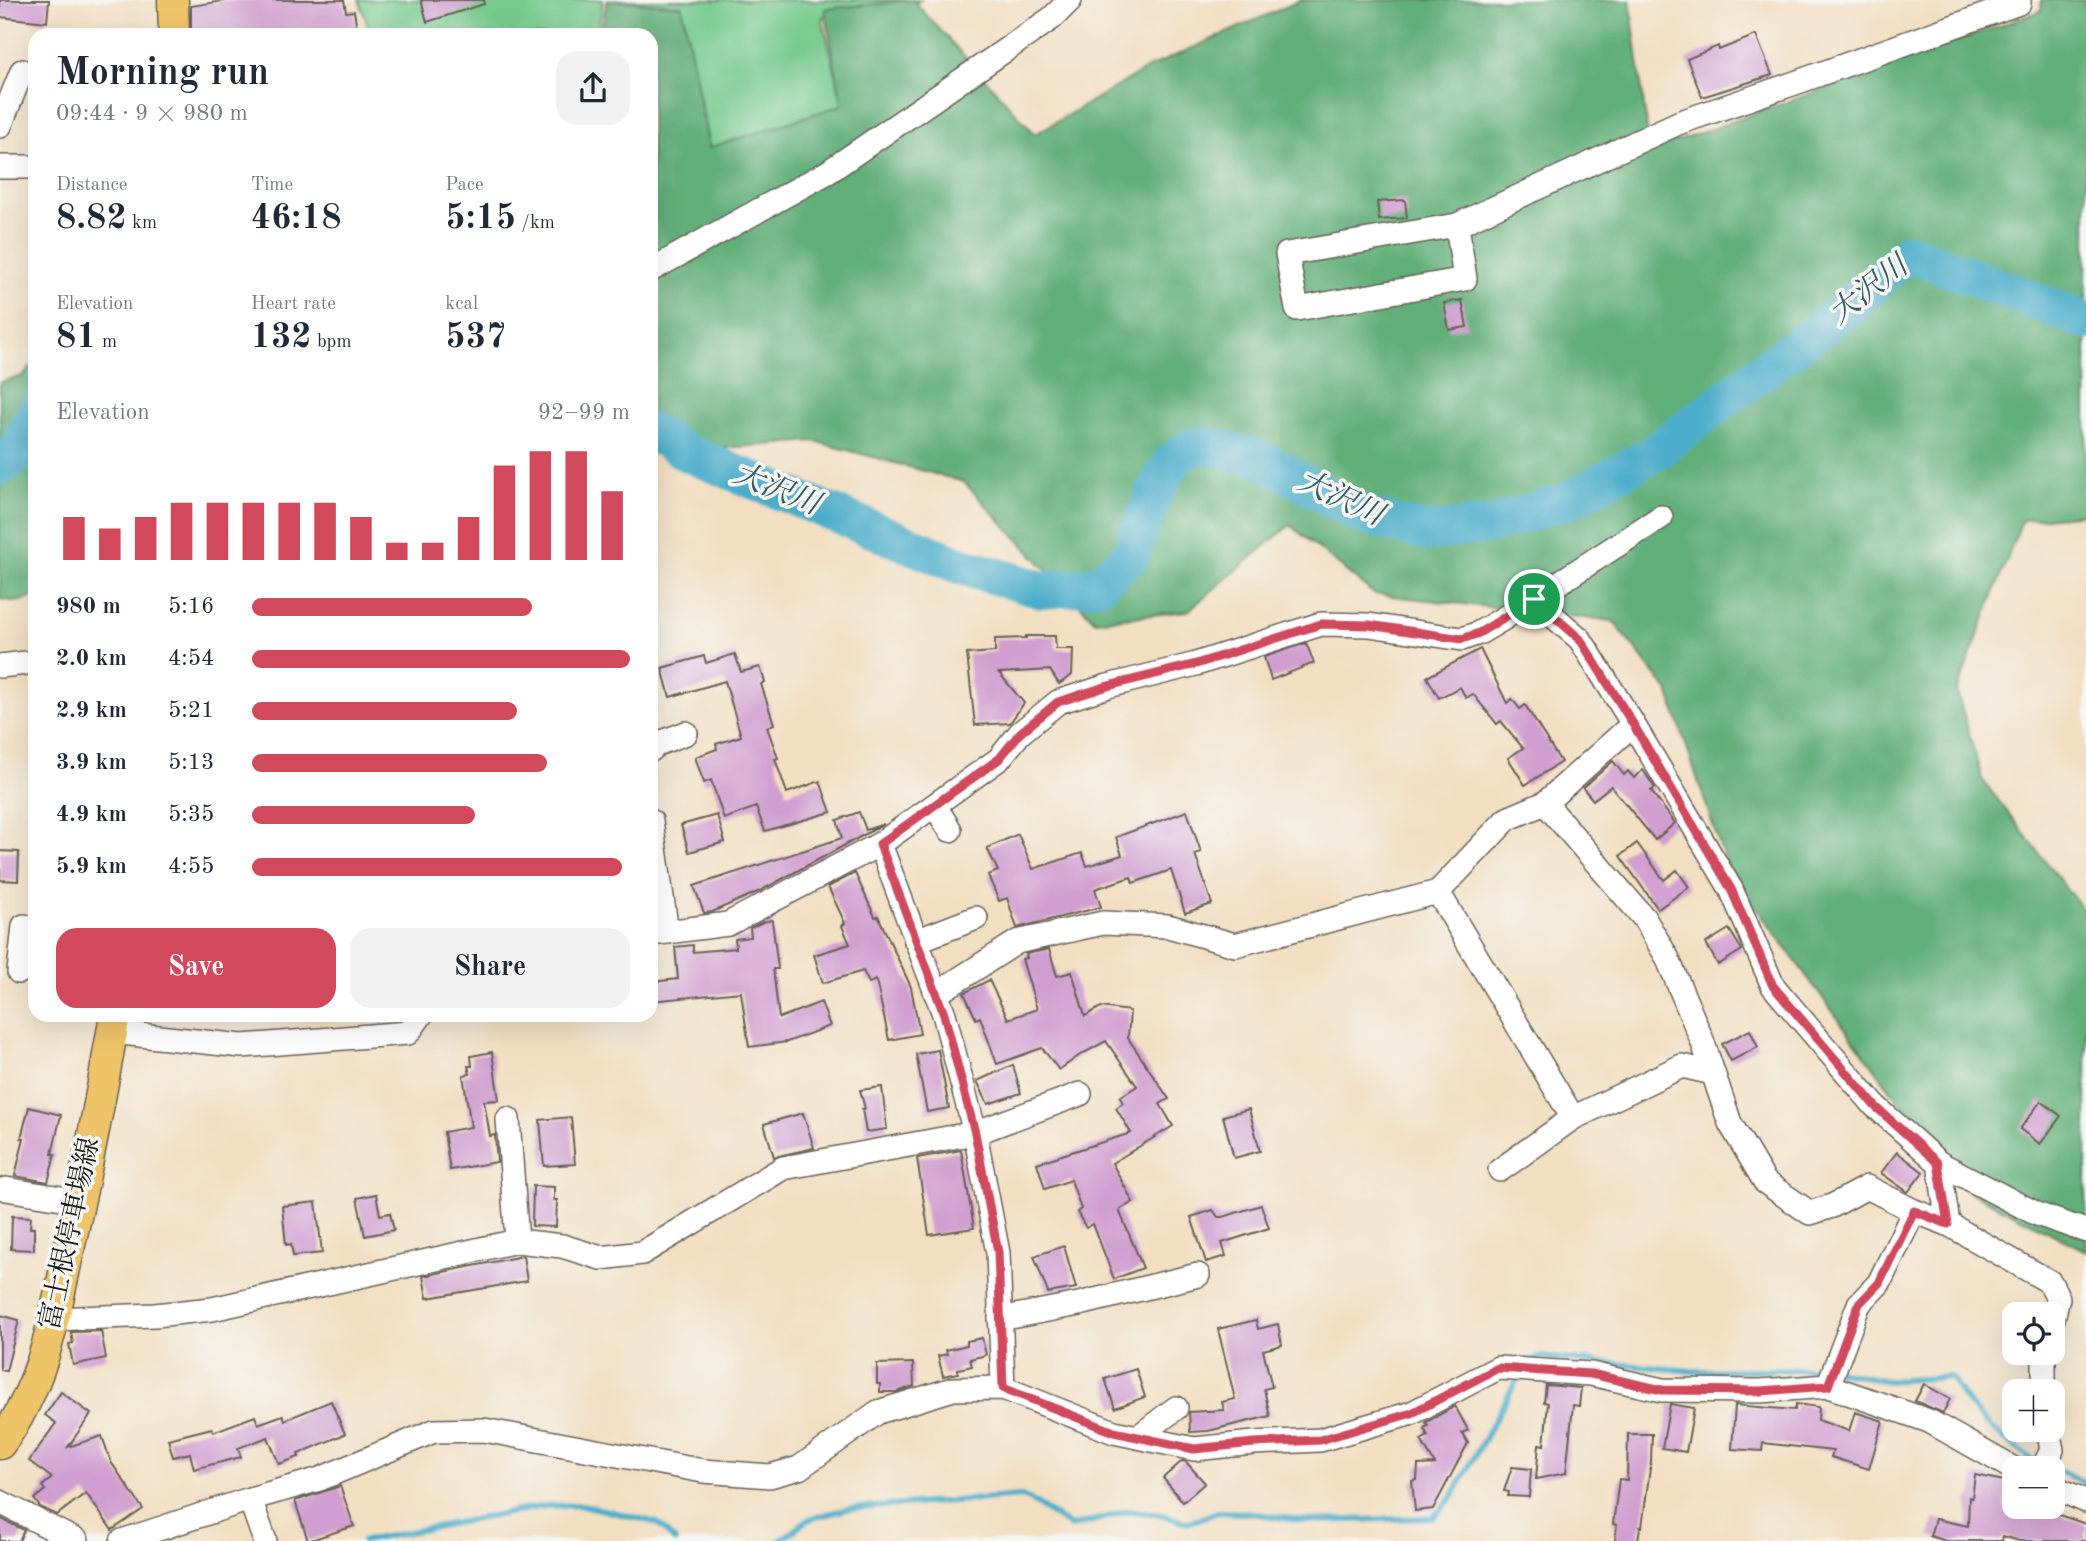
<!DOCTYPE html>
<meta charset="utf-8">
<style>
body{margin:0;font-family:"Old Standard TT","Noto Serif JP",serif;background:#f2f2f3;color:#1f2937;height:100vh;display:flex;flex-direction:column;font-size:26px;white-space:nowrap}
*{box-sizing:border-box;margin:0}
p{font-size:23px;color:#747a83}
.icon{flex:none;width:38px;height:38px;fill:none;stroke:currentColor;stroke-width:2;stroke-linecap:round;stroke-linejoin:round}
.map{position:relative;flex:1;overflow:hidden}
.sheet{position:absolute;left:28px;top:28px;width:630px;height:994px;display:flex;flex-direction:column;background:#fff;border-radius:21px;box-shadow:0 7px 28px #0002}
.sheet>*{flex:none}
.fabs{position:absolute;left:2002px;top:1302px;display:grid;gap:14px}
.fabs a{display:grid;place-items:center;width:63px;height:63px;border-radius:14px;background:#fff;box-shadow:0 7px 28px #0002;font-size:35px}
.pin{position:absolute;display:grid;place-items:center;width:60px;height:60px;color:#fff;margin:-30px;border:4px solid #fff;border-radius:50%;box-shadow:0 2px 7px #0007}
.round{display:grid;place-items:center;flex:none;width:74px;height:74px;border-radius:21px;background:#f2f2f3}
.overview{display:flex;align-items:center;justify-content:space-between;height:119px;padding:0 28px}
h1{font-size:38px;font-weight:800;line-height:52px}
.stats{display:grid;grid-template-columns:repeat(3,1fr);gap:10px;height:119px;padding:7px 28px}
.stats div{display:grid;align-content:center}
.stats b{font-size:35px;font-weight:800}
.stats small{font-size:19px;font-weight:400}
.stats p{font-size:19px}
.chart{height:196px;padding:14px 28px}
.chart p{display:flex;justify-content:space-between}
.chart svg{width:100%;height:126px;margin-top:7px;stroke:#d1495b;stroke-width:6}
.cta{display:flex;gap:14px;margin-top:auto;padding:14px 28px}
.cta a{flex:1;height:80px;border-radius:21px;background:#d1495b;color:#fff;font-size:28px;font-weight:800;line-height:80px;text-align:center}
.cta a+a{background:#f2f2f3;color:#1f2937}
ul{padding:0 28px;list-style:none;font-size:23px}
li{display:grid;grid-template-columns:112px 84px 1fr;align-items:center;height:52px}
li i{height:18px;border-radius:9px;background:#d1495b}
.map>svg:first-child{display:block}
.green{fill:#76ca8d;stroke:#497354;stroke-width:2}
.forest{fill:#60ae78;stroke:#3e654a;stroke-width:2}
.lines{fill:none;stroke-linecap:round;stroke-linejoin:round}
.stream{stroke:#4badca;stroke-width:6}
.river{stroke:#4badca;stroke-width:38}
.building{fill:#d09ed0}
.minor-casing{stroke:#676056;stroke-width:26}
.major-casing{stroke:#676056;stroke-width:33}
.minor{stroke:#fff;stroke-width:23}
.major{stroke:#efc469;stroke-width:30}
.route-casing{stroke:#fff;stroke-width:14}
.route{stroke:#d1495b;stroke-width:9}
.labels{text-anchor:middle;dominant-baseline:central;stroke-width:7;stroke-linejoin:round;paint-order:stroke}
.street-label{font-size:28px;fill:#1c1c1c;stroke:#f6f6f2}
.water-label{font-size:30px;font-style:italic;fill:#315d6a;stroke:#f6f6f2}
</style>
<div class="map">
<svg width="2086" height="1541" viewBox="0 0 2086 1541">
<rect width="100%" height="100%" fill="#f6f6f2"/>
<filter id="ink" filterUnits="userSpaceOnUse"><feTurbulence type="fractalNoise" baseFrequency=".0143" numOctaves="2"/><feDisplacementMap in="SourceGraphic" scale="14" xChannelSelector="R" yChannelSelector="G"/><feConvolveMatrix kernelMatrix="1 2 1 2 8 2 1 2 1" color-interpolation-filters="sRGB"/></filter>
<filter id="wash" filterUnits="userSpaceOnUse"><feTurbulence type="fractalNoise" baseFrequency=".00686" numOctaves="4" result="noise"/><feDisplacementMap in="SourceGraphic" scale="28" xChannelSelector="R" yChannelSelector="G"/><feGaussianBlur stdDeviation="1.57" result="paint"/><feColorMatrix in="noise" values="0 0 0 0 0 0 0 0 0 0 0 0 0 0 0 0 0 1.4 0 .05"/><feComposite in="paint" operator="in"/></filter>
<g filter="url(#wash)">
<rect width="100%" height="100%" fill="#f2dfc2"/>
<g class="green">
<path d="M 359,0 L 603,0 L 597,35 L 371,35 Z"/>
<path d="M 613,0 L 921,0 L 912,5 L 822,17 L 843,105 L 709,148 L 682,6 Z"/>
</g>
<g class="forest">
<path d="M 607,0 L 682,6 L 709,148 L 842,105 L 825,9 L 913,0 L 1035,134 L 1152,66 L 1301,0 L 1630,0 L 1650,151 L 2041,11 L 2041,0 L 2086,0 L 2086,514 L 2022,520 L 1957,691 L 1982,779 L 2086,914 L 2086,1251 L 1964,1189 L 1728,870 L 1668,691 L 1613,621 L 1374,594 L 1290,525 L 1188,611 L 1095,621 L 964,482 L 814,441 L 651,454 L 651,35 L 600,35 Z"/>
<path d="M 35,363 L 35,596 L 17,602 L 0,599 L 0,382 L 23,376 Z"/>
</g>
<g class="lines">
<g class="stream">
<path d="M 1528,1362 L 1540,1357 L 1692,1371 L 1827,1369 L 1888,1381 L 1951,1377 C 1971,1415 2004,1441 2039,1464"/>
<path d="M 2049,1467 L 2086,1483"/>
<path d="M 363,1541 L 544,1506 L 583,1505 L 658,1523 L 675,1541"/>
<path d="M 780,1541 L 809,1519 L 847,1509 L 1021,1496 L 1029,1499 L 1071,1527 L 1128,1511 L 1155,1513 L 1188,1523 L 1218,1512 L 1250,1513 L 1306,1521 L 1432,1518 L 1451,1499 L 1520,1374"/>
</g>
<g class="river">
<path d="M 651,431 L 689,454 L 959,565 L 1042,590 L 1098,585 L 1130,556 L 1155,491 L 1173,460 L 1196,445 L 1224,449 L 1263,460 L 1360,515 L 1427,532 L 1490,525 L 1566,501 L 1651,455 L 1855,302 L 1908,252 L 2086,321"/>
<path d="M 0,466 L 13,458 L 35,413"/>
</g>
</g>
<g id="blocks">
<g class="building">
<path d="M 0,0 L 49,0 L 47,22 L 0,17 Z"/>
<path d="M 229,0 L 344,0 L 346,12 L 354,11 L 358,35 L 191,35 L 191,6 Z"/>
<path d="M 421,0 L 484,0 L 484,4 L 427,22 Z"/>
<path d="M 1756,35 L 1772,75 L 1702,97 L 1687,59 L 1718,46 L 1719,50 Z"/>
<path d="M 1405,200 L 1407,218 L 1379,220 L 1377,202 Z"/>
<path d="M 1462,300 L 1467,327 L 1449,330 L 1444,303 Z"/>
<path d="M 1026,636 L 1055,636 L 1056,649 L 1073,649 L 1072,675 L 1059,684 L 1050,670 L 999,673 L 1024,703 L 1010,723 L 975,725 L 967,654 L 995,652 L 995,639 L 1026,638 Z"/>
<path d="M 1306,643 L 1314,663 L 1271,680 L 1264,657 Z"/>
<path d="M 1480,649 L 1507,703 L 1512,699 L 1520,709 L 1525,705 L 1561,762 L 1525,785 L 1508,758 L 1523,748 L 1501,721 L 1497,724 L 1473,694 L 1466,698 L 1460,687 L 1439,698 L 1427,677 Z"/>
<path d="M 735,654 L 741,672 L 760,667 L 765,682 L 761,684 L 774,724 L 767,727 L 778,758 L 775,759 L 787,793 L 820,781 L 831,812 L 765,831 L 756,807 L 724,819 L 711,780 L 704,783 L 695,757 L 717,749 L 716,744 L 741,736 L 725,681 L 670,697 L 662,668 L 704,656 L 706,663 Z"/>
<path d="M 1613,761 L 1624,775 L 1628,771 L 1634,778 L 1643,770 L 1655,788 L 1651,791 L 1675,823 L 1655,840 L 1611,786 L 1593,800 L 1583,788 Z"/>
<path d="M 1187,811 L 1201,852 L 1195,854 L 1212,904 L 1185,913 L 1171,870 L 1133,883 L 1131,877 L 1095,889 L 1101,907 L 1017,928 L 1007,898 L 999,901 L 988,875 L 998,871 L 987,848 L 1018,834 L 1033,869 L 1082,853 L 1087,866 L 1122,855 L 1116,837 Z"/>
<path d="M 859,812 L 866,830 L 884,824 L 760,891 L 712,912 L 704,913 L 694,886 L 842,838 L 837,820 Z"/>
<path d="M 717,815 L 725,842 L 689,852 L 681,825 Z"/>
<path d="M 1637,843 L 1664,880 L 1677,870 L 1689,887 L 1658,909 L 1620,856 Z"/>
<path d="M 0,851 L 19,852 L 18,881 L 0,880 Z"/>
<path d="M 855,873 L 875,917 L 878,916 L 911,987 L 920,1034 L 889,1040 L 876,980 L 869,983 L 863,971 L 823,983 L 814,955 L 850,944 L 842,926 L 845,923 L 828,887 Z"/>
<path d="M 772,920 L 778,969 L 773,969 L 779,1018 L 821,1002 L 830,1026 L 787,1042 L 749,1047 L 741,992 L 651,1001 L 651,982 L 678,979 L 675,947 L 693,945 L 693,952 L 736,948 L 735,939 L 751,937 L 750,928 L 763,922 Z"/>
<path d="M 1729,929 L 1742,950 L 1718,965 L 1706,943 Z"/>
<path d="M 1049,949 L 1057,976 L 1072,972 L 1085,1016 L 1101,1007 L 1130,1011 L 1128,1038 L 1169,1099 L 1160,1104 L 1173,1126 L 1112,1163 L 1133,1202 L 1119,1210 L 1143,1268 L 1114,1279 L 1093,1224 L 1086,1228 L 1077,1212 L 1081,1209 L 1071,1180 L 1045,1189 L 1037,1163 L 1131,1133 L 1116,1108 L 1123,1103 L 1120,1097 L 1137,1086 L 1106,1041 L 1080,1055 L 1059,1070 L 1042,1048 L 997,1064 L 980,1017 L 976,1019 L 964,993 L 989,980 L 1008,1019 L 1037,1009 L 1022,959 L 1027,958 L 1026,954 Z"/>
<path d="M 1750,1030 L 1758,1047 L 1731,1061 L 1722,1044 Z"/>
<path d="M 938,1050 L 949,1108 L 927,1112 L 916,1054 Z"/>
<path d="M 492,1052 L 499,1100 L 484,1101 L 490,1136 L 495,1135 L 497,1162 L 450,1170 L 444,1132 L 471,1127 L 463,1075 L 470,1074 L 468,1066 L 472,1066 L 471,1056 Z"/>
<path d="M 1013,1065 L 1021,1093 L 988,1104 L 977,1081 Z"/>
<path d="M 882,1087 L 887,1129 L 866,1132 L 862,1109 L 865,1109 L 860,1090 Z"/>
<path d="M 2041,1101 L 2061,1116 L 2040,1144 L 2020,1129 Z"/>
<path d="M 29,1107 L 61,1115 L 52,1154 L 55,1154 L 48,1182 L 15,1176 L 24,1138 L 21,1138 Z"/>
<path d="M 1249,1109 L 1260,1151 L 1234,1158 L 1223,1116 Z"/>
<path d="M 803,1113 L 814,1148 L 774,1157 L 764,1124 Z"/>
<path d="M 571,1117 L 575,1164 L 544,1166 L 540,1120 Z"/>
<path d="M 961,1150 L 974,1228 L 929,1235 L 917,1158 Z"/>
<path d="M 1897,1152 L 1923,1172 L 1908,1192 L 1881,1173 Z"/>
<path d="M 533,1186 L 554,1187 L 554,1200 L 557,1200 L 556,1227 L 532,1226 Z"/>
<path d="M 376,1194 L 380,1215 L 390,1213 L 394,1230 L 365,1236 L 357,1198 Z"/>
<path d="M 316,1202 L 322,1253 L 293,1256 L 291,1244 L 286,1245 L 282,1206 Z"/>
<path d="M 1261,1205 L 1269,1228 L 1222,1243 L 1226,1256 L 1206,1262 L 1191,1217 L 1213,1210 L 1218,1217 L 1223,1217 Z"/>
<path d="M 12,1216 L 31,1217 L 30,1228 L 34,1228 L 34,1250 L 11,1249 Z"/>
<path d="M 1064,1246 L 1076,1288 L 1048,1293 L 1034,1256 Z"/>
<path d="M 523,1256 L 527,1281 L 427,1298 L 423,1276 Z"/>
<path d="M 0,1315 L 19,1320 L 6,1371 L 0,1370 Z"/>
<path d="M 1256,1320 L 1258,1329 L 1278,1324 L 1282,1345 L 1263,1350 L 1272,1387 L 1264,1389 L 1270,1416 L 1208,1431 L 1190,1432 L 1189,1412 L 1224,1410 L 1222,1402 L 1235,1399 L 1218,1329 Z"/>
<path d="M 101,1331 L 106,1358 L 73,1365 L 69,1344 L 73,1343 L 71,1332 Z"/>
<path d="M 982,1338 L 986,1355 L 970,1359 L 972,1366 L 958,1369 L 958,1373 L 943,1376 L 938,1356 L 947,1354 L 946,1350 L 967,1345 L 967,1341 Z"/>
<path d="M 913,1363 L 914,1386 L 897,1392 L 880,1392 L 880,1384 L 877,1384 L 877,1364 Z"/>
<path d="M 1136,1369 L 1145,1397 L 1115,1408 L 1105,1379 Z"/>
<path d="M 1924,1384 L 1950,1399 L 1943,1413 L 1915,1401 Z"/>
<path d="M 1546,1385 L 1581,1388 L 1579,1406 L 1573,1405 L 1566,1473 L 1536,1479 L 1539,1444 L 1544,1445 L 1548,1403 L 1544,1402 Z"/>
<path d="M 61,1392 L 91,1414 L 68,1447 L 102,1436 L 111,1462 L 143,1509 L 112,1530 L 86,1493 L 57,1515 L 40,1507 L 34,1499 L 45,1490 L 42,1486 L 52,1478 L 29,1461 L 56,1423 L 45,1415 Z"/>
<path d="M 331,1401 L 345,1434 L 298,1454 L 299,1457 L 279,1464 L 268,1437 L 238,1448 L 241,1457 L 194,1469 L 190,1453 L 173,1457 L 168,1439 L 212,1428 L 213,1432 L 255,1416 L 258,1424 L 283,1415 L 285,1420 Z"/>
<path d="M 1670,1404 L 1694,1408 L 1686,1452 L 1662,1448 Z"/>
<path d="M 1796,1404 L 1819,1407 L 1818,1420 L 1849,1431 L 1855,1412 L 1883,1421 L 1869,1469 L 1831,1457 L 1833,1451 L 1763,1443 L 1762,1451 L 1732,1449 L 1735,1405 L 1795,1410 Z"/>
<path d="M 1455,1406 L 1468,1430 L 1462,1433 L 1468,1443 L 1433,1509 L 1415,1511 L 1412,1481 L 1417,1480 L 1418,1465 L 1435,1464 L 1421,1440 L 1428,1436 L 1424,1428 L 1428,1426 L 1426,1422 Z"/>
<path d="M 1628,1434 L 1652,1434 L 1651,1461 L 1642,1527 L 1640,1527 L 1638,1541 L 1615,1541 L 1617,1525 L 1613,1524 L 1619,1479 L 1627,1480 Z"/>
<path d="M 1182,1461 L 1186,1462 L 1205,1483 L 1183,1502 L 1163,1478 Z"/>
<path d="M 1512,1467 L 1531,1469 L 1529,1497 L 1508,1496 L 1509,1492 L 1504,1491 Z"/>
<path d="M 1975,1475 L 2009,1482 L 2004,1507 L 2035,1507 L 2086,1524 L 2086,1541 L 2019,1541 L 2003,1536 L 2002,1541 L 1946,1541 L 1930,1536 L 1935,1519 L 1968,1526 L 1969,1497 L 1972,1498 Z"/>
<path d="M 340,1486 L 354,1526 L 308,1541 L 295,1501 Z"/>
<path d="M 0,1518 L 24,1530 L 19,1541 L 0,1541 Z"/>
</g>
</g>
</g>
<g filter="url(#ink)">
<use href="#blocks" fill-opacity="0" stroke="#676056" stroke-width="2"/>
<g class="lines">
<defs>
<g id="minor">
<path d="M 0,126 L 22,71"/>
<path d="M 0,167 L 35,167"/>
<path d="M 1457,225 L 1465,279 L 1297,309 L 1287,254 L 1457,225 L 1678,123 L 1795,83 L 2019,3 L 2019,0"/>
<path d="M 651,270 L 828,172 L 1052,18 L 1070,0"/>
<path d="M 0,666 L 35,662"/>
<path d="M 651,750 L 657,744 L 686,733"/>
<path d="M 1545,803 L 1644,918 L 1667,957 L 1702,1040 L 1730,1123 L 1765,1182 L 1810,1213 L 1832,1206 L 1867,1187 L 1914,1211 L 1948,1224 L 1939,1163 L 1875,1106 L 1773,986 L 1731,889 L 1633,724"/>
<path d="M 935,806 L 950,830"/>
<path d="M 651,821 L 667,932"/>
<path d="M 880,844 L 944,1014 L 975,1133 L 998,1253 L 1003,1388"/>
<path d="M 1438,892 L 1573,1118 L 1682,1066 L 1713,1073"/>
<path d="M 651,934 L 728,924 L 880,844 L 999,759 L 1020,733 L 1058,702 L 1108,686 L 1196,664 L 1321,624 L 1369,625 L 1462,639 L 1479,633 L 1501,620 L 1661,517"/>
<path d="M 916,941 L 976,918"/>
<path d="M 19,972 L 24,926"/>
<path d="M 936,994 L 1017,942 L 1103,923 L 1168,926 L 1235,945 L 1438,892 L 1507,819 L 1545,803 L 1633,724 L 1580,639 L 1533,599"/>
<path d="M 112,1032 L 242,1046 L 408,1033 L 421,1015"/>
<path d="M 508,1119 L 517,1241"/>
<path d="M 1939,1163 L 2037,1214 L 2086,1231"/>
<path d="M 1500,1170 L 1573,1118"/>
<path d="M 6,1189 L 80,1201"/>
<path d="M 1948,1224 L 2050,1282 L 2058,1298 L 2053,1319"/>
<path d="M 53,1319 L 155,1315 L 212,1309 L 517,1241 L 562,1246 L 601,1258 L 642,1253 L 783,1168 L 975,1133 L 1080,1094"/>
<path d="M 1000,1319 L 1079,1304 L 1198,1275"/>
<path d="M 2044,1353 L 2044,1391"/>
<path d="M 1828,1386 L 1859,1304 L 1879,1283 L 1914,1211"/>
<path d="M 1138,1437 L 1176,1408"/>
<path d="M 2043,1468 L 2052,1450 L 2048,1430"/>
<path d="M 2053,1487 L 2086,1501"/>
<path d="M 250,1499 L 265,1541"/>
<path d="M 0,1502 L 77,1541"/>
<path d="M 122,1541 L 250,1499 L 320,1479 L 434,1431 L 484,1430 L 703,1471 L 770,1476 L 799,1468 L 878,1412 L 953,1389 L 1003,1388 L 1114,1432 L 1194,1449 L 1254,1443 L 1320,1440 L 1412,1413 L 1498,1368 L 1591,1374 L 1662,1390 L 1760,1391 L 1828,1386 L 1929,1421 L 2014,1469"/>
</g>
<g id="major">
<path d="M 173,0 L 174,35"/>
<path d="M 0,1444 C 44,1386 55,1314 70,1245 C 87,1169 102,1092 115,1015"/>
</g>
</defs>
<use href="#minor" class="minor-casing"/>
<use href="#major" class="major-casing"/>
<use href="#minor" class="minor"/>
<use href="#major" class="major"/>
</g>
</g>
<g class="lines" filter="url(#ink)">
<defs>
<path id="route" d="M 1534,599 L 1580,639 L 1633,724 L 1731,889 L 1773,986 L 1875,1106 L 1938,1163 L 1948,1224 L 1914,1211 L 1879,1283 L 1859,1304 L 1828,1386 L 1760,1391 L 1662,1390 L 1591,1374 L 1498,1368 L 1412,1413 L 1320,1440 L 1254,1443 L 1194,1449 L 1114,1432 L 1003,1388 L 998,1252 L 975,1133 L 944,1014 L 880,844 L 999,759 L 1020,733 L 1058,702 L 1108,686 L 1196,664 L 1321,624 L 1369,625 L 1462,639 L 1479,633 Z"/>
</defs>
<use href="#route" class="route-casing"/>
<use href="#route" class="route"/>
</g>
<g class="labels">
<g class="street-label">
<text transform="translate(71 1234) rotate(-78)">富士根停車場線</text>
</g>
<g class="water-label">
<text transform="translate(1869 291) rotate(-38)">大沢川</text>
<text transform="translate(776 490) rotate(22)">大沢川</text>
<text transform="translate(1340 499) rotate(25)">大沢川</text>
</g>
</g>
</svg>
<div class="fabs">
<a><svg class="icon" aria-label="locate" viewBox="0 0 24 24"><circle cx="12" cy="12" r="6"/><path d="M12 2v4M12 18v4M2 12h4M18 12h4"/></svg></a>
<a>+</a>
<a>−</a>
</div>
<div class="pin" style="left:1534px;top:599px;background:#1e9e55"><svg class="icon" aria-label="arrive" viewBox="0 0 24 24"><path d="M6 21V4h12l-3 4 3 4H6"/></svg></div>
<section class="sheet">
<div class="overview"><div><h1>Morning run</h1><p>09:44 · 9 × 980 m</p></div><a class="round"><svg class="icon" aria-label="share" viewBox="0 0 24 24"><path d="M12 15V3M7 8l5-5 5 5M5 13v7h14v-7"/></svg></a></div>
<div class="stats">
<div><p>Distance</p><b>8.82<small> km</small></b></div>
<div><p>Time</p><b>46:18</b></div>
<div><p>Pace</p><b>5:15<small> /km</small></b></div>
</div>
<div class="stats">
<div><p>Elevation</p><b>81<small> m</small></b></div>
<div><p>Heart rate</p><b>132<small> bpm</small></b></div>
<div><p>kcal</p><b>537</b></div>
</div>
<div class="chart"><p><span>Elevation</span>92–99 m</p>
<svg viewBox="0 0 160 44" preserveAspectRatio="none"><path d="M5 44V29M15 44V33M25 44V29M35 44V24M45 44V24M55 44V24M65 44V24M75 44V24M85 44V29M95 44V38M105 44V38M115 44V29M125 44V11M135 44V6M145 44V6M155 44V20"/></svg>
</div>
<ul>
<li><b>980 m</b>5:16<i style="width:74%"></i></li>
<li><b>2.0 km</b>4:54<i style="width:100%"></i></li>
<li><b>2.9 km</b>5:21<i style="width:70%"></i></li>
<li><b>3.9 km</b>5:13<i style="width:78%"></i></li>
<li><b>4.9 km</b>5:35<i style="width:59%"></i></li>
<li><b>5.9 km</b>4:55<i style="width:98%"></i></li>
</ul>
<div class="cta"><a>Save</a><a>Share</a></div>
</section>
</div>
